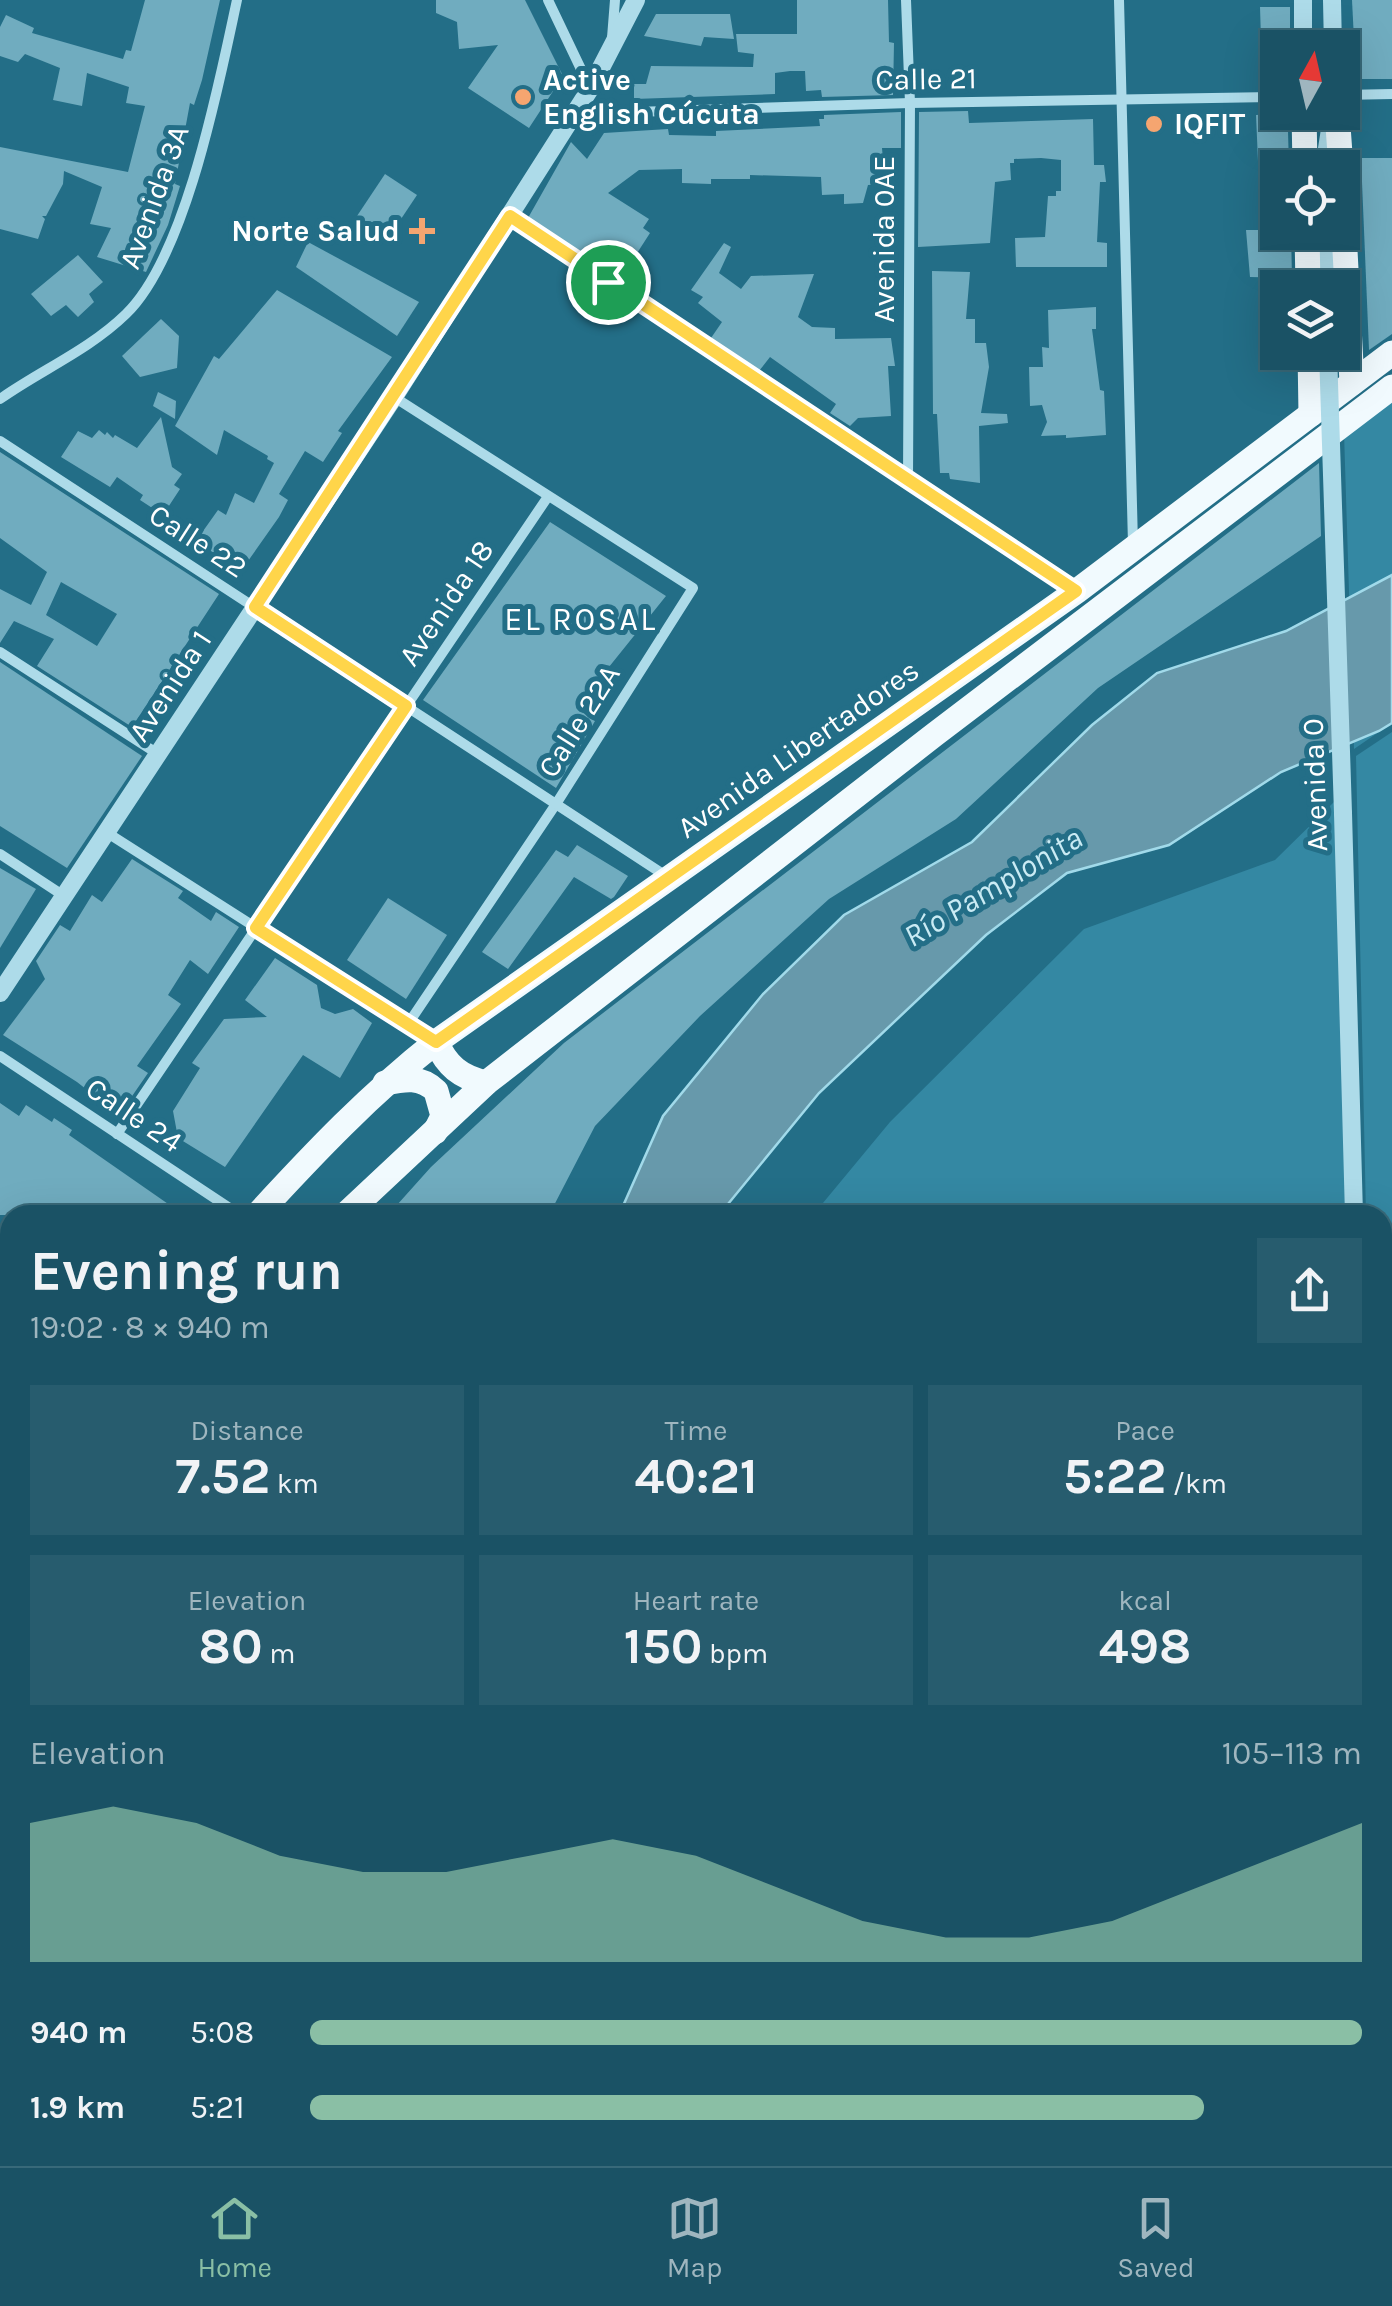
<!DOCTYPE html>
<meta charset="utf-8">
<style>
body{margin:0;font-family:Karla,sans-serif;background:#275c6e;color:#f1f3f6;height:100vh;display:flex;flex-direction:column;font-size:38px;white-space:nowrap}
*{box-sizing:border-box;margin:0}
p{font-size:32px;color:#9fb6bf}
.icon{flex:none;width:55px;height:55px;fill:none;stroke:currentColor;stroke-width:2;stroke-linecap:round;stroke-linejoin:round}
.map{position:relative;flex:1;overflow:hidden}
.drawer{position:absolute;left:0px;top:1205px;width:1392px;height:962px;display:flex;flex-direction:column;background:#1a5265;border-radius:30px 30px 0 0;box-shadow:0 10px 40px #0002,0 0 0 2px #386979}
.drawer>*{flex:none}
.needle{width:65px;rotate:8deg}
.tools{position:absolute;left:1260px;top:30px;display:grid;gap:20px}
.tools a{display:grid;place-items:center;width:100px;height:100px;border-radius:0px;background:#1a5265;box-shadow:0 10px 40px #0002,0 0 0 2px #386979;font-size:50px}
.pin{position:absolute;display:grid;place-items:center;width:85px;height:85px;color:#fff;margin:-42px;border:5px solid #fff;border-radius:50%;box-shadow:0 2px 10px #0007}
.round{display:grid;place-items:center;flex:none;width:105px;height:105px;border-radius:0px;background:#275c6e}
.headline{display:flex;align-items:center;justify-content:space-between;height:170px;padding:0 30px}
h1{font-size:55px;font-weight:700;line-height:75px}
.stats{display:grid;grid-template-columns:repeat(3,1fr);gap:15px;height:170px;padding:10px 30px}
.stats div{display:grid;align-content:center;border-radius:0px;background:#275c6e;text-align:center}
.stats b{font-size:50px;font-weight:700}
.stats small{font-size:28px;font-weight:400}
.stats p{font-size:28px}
.chart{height:280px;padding:20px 30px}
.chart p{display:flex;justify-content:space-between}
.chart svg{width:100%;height:180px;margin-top:10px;fill:#8abfa5;opacity:.7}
ul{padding:0 30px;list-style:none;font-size:32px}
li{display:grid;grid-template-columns:160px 120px 1fr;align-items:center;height:75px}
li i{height:25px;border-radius:12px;background:#8abfa5}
.tab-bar{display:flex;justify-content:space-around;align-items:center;height:140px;border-top:2px solid #386979;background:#1a5265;font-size:28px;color:#9fb6bf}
.tab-bar a{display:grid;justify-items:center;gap:5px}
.tab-bar .active{color:#8abfa5}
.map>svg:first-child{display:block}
.green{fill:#3488a3}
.water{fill:#6799ab;stroke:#a1daea;stroke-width:2.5}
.building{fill:#70acbf;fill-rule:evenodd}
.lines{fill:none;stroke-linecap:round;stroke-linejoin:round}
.minor{stroke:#addbe9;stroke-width:10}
.tertiary{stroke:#addbe9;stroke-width:18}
.primary{stroke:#f1fafe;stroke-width:25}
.tertiary-bridge{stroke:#addbe9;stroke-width:18}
.route-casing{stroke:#fff;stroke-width:20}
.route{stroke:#ffd54a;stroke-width:12}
.poi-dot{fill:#f5a570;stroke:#236e87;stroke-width:4}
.labels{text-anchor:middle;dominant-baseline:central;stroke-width:10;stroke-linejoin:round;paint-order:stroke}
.street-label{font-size:30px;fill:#fff;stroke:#236e87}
.poi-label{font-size:30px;font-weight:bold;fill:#fff;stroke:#236e87;text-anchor:start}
.neighbourhood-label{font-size:32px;letter-spacing:2.5px;fill:#fff;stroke:#236e87}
.water-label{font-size:32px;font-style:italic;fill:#caebf4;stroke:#236e87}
</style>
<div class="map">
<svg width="1392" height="2166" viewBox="0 0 1392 2166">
<rect width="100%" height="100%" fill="#236e87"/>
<g class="green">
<path d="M 1392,396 L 1392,723 L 1354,749 L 1344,433 Z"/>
<path d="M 1392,732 L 1392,1394 L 1383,1351 L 1382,1215 L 1366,1215 L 1356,756 Z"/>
<path d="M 1335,801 L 1346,1215 L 813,1215 L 890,1122 L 1084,929 L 1275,860 Z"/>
<path d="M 1383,1438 L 1392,1455 L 1392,2166 L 847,2166 L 836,2158 L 1382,2158 Z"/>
<path d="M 0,1756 L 10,1762 L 10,1952 L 0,1967 Z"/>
<path d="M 139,2158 L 309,2158 L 304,2166 L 134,2166 Z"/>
</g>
<g class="water">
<path d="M 1392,575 L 1392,723 L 1379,731 L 1281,772 L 1169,845 L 1067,873 L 986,935 L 819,1093 L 719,1215 L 619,1215 L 663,1116 L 763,994 L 844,915 L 972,842 L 1092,725 L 1157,673 L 1286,631 Z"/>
<path d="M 10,2104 L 10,2158 L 82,2158 L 76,2166 L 0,2166 L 0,2118 Z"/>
</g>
<g class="building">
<path d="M 145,0 L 220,0 L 202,80 L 194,105 L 190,103 L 175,184 L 180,186 L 168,225 L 146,272 L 97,257 L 111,228 L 90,224 L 102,187 L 64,171 L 63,184 L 46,216 L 42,216 L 45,219 L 38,239 L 0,229 L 0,147 L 128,172 L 145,106 L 126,103 L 129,87 L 87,73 L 82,106 L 53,100 L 60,68 L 25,54 L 18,62 L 0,56 L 0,27 L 6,15 L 34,28 L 32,33 L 123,59 L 126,50 L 131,51 Z"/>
<path d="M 436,0 L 525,0 L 563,76 L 529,128 L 468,88 L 498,45 L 459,49 L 457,22 L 436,13 Z"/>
<path d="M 797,0 L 888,0 L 889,42 L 894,43 L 893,95 L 822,97 L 821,90 L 806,91 L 805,71 L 790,71 L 775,73 L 775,94 L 634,99 L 634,84 L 646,84 L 651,66 L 753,67 L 754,54 L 738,52 L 736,34 L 797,34 Z"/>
<path d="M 1352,0 L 1392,0 L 1392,79 L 1356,79 Z"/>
<path d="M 1260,7 L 1290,7 L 1290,48 L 1278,48 L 1278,72 L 1262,72 Z"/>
<path d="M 656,14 L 730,14 L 734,39 L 704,37 L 701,46 L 644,36 Z"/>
<path d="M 968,111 L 969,123 L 1093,119 L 1094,165 L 1104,165 L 1106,182 L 1100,182 L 1097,242 L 1107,243 L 1107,267 L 1016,267 L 1015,238 L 1045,237 L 1048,196 L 1056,196 L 1056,191 L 1061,191 L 1061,160 L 1041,158 L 1014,159 L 1014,163 L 1010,163 L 1011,180 L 995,182 L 990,243 L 918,247 L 919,112 Z"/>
<path d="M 901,112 L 901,148 L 882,148 L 885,184 L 868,185 L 863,203 L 844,204 L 844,194 L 822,195 L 821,177 L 750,175 L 750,179 L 711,179 L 711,184 L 682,183 L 682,169 L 639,170 L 608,193 L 649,219 L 643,228 L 650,233 L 632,261 L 626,257 L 623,260 L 608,251 L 602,259 L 599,257 L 595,262 L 528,218 L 571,142 L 587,159 L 604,133 L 668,129 L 669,135 L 716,136 L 716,131 L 820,126 L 819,119 L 824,119 L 824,115 Z"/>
<path d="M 1276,114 L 1278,131 L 1288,131 L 1289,168 L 1278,168 L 1278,232 L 1291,232 L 1292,278 L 1250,277 L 1246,230 L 1261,230 L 1256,115 Z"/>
<path d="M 1361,158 L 1392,158 L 1392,334 L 1369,350 Z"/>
<path d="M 385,174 L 417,195 L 385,243 L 353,222 Z"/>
<path d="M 308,242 L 419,302 L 397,336 L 296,267 Z"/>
<path d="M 724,243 L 731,247 L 719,273 L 741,289 L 751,276 L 814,274 L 798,317 L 812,327 L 835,328 L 835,339 L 891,338 L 895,366 L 888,366 L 891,416 L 858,418 L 850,426 L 830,413 L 836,404 L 770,357 L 759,371 L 711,338 L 722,322 L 698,303 L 703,297 L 691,290 Z"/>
<path d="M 78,255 L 103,282 L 89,294 L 94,302 L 78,317 L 66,305 L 51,316 L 31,294 Z"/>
<path d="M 932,271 L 970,272 L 966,319 L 975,319 L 975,343 L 986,343 L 989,367 L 981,413 L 1007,414 L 1008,423 L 979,426 L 980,483 L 950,479 L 949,473 L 940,473 L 937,414 L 933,414 Z"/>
<path d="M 277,290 L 392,357 L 338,431 L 342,433 L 323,462 L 305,451 L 279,494 L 288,500 L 279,517 L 241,571 L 196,541 L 218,510 L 226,515 L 235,493 L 254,503 L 274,463 L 267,459 L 268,456 L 224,430 L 217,455 L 175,426 L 214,356 L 219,359 Z"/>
<path d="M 1096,307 L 1096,329 L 1092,329 L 1100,390 L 1104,391 L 1106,435 L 1066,438 L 1066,435 L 1041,436 L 1047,422 L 1042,405 L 1030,406 L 1029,367 L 1043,367 L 1042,347 L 1049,348 L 1048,310 Z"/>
<path d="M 161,319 L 179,336 L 177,368 L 140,377 L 122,356 Z"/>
<path d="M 158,392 L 176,401 L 175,419 L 153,406 Z"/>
<path d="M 161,417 L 172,467 L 182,474 L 174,485 L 180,489 L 163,515 L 140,500 L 143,495 L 117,477 L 110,487 L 61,457 L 78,431 L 92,438 L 99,430 L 105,435 L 107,432 L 113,438 L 115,435 L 137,448 Z"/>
<path d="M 0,452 L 219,594 L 132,727 L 37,666 L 54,639 L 14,621 L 0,643 L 0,589 L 31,605 L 47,572 L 0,538 ZM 61,582 L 117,614 L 97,646 L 46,615 Z"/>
<path d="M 1319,463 L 1321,536 L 1098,688 L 956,819 L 829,899 L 700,1016 L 595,1126 L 549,1215 L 388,1215 L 431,1167 L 564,1043 Z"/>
<path d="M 550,522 L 666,596 L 576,708 L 595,721 L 556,788 L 423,700 Z"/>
<path d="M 0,662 L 142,756 L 67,868 L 0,826 Z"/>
<path d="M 577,845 L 628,876 L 614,897 L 611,899 L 574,877 L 508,969 L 482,952 L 556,850 L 568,857 Z"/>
<path d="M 132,859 L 183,891 L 178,898 L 211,921 L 216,912 L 239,927 L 208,974 L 190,960 L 168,995 L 181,1004 L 137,1066 L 148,1073 L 119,1115 L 77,1082 L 3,1035 L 45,979 L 36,961 L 60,925 L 70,931 L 92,895 L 102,902 Z"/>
<path d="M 0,868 L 36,889 L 0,948 Z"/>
<path d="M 388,898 L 447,935 L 406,999 L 347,960 Z"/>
<path d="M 275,958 L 317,985 L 321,1008 L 335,1014 L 353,1009 L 372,1023 L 340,1078 L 303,1055 L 225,1167 L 178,1138 L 173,1111 L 200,1068 L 192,1063 L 224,1019 L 267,1017 L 245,1000 Z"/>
<path d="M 0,1103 L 19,1116 L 26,1105 L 52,1122 L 54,1118 L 72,1130 L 69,1135 L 184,1215 L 0,1215 Z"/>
</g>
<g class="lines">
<g class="minor">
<path d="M 548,0 L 590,88"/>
<path d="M 906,0 L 910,103 L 908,479"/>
<path d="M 1119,0 L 1133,544"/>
<path d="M 612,38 L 615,0"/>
<path d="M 1342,95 L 1392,94"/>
<path d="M 575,114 L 910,103 L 1278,97"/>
<path d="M 510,216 L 1076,591"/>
<path d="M 394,397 L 693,588 L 556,804 L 408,1024"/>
<path d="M 0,399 C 41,370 89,350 126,314 C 186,256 219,83 237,0"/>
<path d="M 0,441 L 666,876"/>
<path d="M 0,652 L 158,754"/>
<path d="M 106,832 L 434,1041"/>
<path d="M 0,854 L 64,896"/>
<path d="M 0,1056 L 240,1215"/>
<path d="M 117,1134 L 547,498"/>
<path d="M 0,1390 L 10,1397"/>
</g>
<g class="tertiary">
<path d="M 1303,0 L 1303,48"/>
<path d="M 1332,0 L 1333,48"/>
<path d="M 1324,168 L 1331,123"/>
<path d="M 1325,232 L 1326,288"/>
<path d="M 1343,813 L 1354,1215"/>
<path d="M 0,993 L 394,397 L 590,89 L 636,0"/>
<path d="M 1382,1397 L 1392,1421"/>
</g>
<g class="primary">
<path d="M 1304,112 L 1305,168"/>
<path d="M 1337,112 L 1341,168"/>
<path d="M 1342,194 L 1352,383"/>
<path d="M 1307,232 L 1308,288"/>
<path d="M 1310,352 L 1311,414"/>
<path d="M 436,1042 C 447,1066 460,1077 486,1083"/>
<path d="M 385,1083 C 405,1079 421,1076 436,1091 L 443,1116 L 435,1132"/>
<path d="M 257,1215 C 314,1153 370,1094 436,1042 L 1077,591 L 1392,353"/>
<path d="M 345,1215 L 486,1083 L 934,735 L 1392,387"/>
<path d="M 0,1519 L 10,1507"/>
<path d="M 0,1561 L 10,1549"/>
</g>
<path class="tertiary-bridge" d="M 1328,352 L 1343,813"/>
</g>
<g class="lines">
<defs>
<path id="route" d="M 510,216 L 1076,591 L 436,1042 L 256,928 L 406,706 L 255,607 Z"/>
</defs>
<use href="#route" class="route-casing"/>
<use href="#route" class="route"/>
</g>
<g class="poi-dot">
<circle cx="523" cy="97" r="10"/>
<circle cx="1154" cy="124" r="10"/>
<path d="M417 216h10v10h10v10h-10v10h-10v-10h-10v-10h10z"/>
</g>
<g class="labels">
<g class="street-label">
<text transform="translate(926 79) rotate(-1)">Calle 21</text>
<text transform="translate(154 197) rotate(-70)">Avenida 3A</text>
<text transform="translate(884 239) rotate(-90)">Avenida 0AE</text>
<text transform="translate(198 541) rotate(33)">Calle 22</text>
<text transform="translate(446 603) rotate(-56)">Avenida 18</text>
<text transform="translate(170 686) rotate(-57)">Avenida 1</text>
<text transform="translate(579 721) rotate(-58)">Calle 22A</text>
<text transform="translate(798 749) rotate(-35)">Avenida Libertadores</text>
<text transform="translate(1315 785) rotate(-92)">Avenida 0</text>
<text transform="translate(134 1115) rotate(34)">Calle 24</text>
</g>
<g class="poi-label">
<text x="543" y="80">Active<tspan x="543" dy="34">English Cúcuta</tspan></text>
<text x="1174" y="124">IQFIT</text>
<text x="400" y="231" text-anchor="end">Norte Salud</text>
</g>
<g class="neighbourhood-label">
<text x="581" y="619">EL ROSAL</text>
</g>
<g class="water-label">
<text transform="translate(993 887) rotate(-31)">Río Pamplonita</text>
</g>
</g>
</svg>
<div class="tools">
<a><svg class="needle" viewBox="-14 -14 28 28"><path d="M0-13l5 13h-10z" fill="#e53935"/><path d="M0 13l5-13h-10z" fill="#9fb6bf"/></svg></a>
<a><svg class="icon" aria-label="locate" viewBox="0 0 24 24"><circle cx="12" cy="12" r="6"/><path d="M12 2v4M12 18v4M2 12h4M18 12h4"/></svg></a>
<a><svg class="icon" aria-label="layers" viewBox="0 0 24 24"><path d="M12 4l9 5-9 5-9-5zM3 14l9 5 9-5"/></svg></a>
</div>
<div class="pin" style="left:608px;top:282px;background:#1e9e55"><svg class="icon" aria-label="arrive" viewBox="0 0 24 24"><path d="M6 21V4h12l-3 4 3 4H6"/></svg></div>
<section class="drawer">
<div class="headline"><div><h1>Evening run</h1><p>19:02 · 8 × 940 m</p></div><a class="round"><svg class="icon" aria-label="share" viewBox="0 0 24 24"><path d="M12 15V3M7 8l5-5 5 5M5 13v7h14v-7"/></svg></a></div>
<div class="stats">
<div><p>Distance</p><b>7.52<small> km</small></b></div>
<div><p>Time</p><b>40:21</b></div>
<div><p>Pace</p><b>5:22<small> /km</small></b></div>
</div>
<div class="stats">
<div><p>Elevation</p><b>80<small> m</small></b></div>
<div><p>Heart rate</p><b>150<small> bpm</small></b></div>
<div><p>kcal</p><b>498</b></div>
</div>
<div class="chart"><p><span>Elevation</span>105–113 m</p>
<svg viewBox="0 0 160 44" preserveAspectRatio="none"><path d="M0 44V10L10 6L20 10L30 18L40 22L50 22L60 18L70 14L80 18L90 26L100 34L110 38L120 38L130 34L140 26L150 18L160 10V44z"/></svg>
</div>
<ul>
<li><b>940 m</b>5:08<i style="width:100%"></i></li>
<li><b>1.9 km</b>5:21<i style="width:85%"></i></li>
</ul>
</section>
</div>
<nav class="tab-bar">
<a class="active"><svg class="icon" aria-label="home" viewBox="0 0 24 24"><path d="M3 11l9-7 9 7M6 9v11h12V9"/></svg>Home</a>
<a><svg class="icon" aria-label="map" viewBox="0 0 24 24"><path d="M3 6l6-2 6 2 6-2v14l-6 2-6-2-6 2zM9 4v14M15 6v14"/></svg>Map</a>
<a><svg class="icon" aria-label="saved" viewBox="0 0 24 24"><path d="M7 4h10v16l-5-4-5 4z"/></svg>Saved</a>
</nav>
